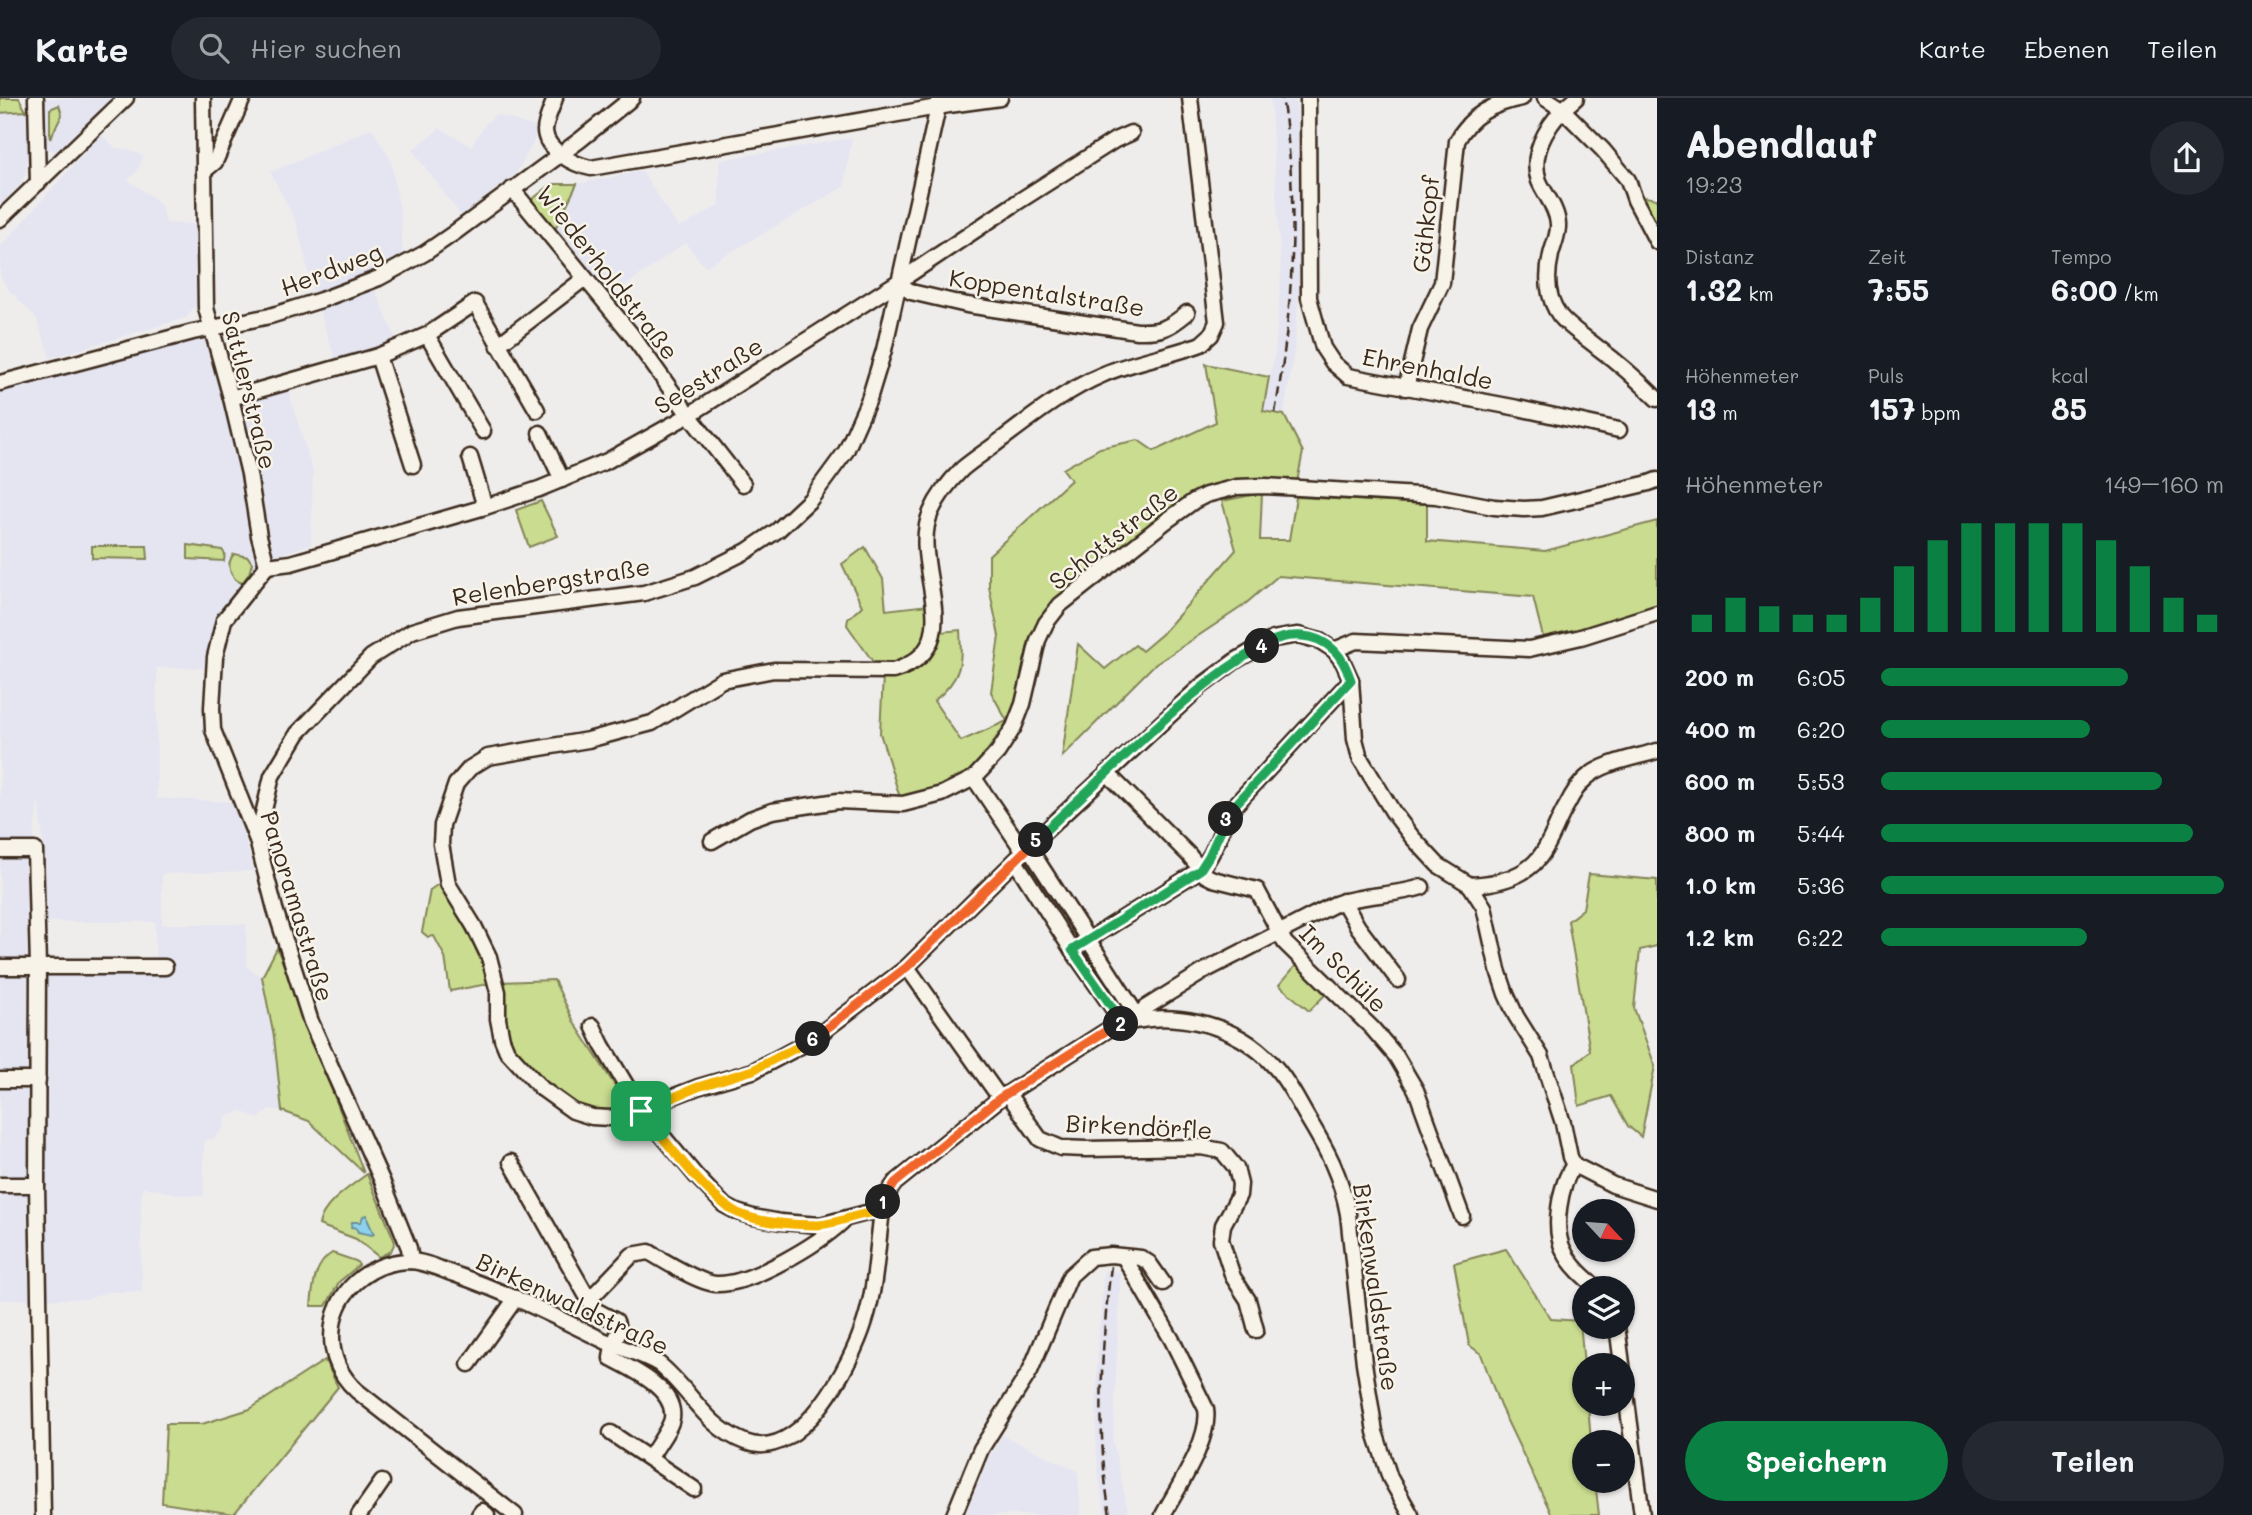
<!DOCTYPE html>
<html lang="de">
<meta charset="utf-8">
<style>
body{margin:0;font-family:Mali,sans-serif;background:#242831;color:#f1f3f6;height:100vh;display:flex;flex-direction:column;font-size:26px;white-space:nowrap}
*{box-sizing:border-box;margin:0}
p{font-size:23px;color:#9ea1a6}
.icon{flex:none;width:38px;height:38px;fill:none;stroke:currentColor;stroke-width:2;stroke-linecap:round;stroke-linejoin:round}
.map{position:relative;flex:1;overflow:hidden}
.drawer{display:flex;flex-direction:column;background:#171b24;width:595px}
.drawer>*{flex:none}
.needle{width:46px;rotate:116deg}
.buttons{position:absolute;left:1572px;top:1101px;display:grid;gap:14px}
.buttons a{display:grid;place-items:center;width:63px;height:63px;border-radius:50%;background:#171b24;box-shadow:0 2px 5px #0004;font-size:35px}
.pin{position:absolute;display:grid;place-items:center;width:60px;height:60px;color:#fff;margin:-30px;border-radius:14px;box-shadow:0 4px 10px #0006}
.km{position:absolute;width:35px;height:35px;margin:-18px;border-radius:50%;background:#222;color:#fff;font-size:19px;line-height:35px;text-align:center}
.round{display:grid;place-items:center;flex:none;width:74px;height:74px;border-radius:37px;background:#242831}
.overview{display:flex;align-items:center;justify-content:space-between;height:119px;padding:0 28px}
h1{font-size:38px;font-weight:800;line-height:52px}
.figures{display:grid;grid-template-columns:repeat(3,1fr);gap:10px;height:119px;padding:7px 28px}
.figures div{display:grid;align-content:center}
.figures b{font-size:30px;font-weight:800}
.figures small{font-size:19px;font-weight:400}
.figures p{font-size:19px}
.chart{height:196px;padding:14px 28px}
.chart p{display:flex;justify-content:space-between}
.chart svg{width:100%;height:126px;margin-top:7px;stroke:#0b8043;stroke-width:6}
.primary-button{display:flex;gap:14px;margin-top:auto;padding:14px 28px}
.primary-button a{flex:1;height:80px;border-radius:42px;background:#0b8043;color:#fff;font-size:28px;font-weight:800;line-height:80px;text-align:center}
.primary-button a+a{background:#242831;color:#f1f3f6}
ul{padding:0 28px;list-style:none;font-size:23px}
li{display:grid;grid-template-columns:112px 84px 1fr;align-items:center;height:52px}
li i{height:18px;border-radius:9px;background:#0b8043}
header{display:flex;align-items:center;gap:42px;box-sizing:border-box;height:98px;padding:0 35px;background:#171b24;border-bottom:2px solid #363941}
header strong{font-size:33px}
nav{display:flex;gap:38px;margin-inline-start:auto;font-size:24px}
.search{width:490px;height:63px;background:#242831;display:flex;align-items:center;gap:18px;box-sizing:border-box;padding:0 24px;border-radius:38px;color:#9ea1a6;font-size:26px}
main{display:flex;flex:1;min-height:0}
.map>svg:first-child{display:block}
.built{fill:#e5e5f1;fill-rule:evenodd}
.green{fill:#cadc90;stroke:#828357;stroke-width:2}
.water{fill:#8cd2ed;stroke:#6c8f9a;stroke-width:2}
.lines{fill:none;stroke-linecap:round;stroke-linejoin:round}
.minor-casing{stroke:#3b2a1e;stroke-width:19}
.minor{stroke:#f7f3e8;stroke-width:14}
.rail{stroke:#3b2a1e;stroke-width:2.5;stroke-dasharray:10 5;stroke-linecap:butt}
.split-1-casing{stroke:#fff;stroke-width:14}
.split-2-casing{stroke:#fff;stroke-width:14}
.split-3-casing{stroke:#fff;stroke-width:14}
.split-4-casing{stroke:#fff;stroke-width:14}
.split-5-casing{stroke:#fff;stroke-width:14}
.split-6-casing{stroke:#fff;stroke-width:14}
.split-7-casing{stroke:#fff;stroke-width:14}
.split-1{stroke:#f5b400;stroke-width:9}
.split-2{stroke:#f0652b;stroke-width:9}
.split-3{stroke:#22a559;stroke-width:9}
.split-4{stroke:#22a559;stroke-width:9}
.split-5{stroke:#22a559;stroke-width:9}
.split-6{stroke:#f0652b;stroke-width:9}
.split-7{stroke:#f5b400;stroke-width:9}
.labels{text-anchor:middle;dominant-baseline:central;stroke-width:5;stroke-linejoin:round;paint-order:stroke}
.street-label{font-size:24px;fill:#3b2a1e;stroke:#f7f3e8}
</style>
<header>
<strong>Karte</strong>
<div class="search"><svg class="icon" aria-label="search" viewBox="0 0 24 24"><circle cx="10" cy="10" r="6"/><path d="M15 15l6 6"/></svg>Hier suchen</div>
<nav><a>Karte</a><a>Ebenen</a><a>Teilen</a></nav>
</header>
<main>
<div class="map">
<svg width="1657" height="1417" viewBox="0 0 1657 1417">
<rect width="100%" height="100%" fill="#efedec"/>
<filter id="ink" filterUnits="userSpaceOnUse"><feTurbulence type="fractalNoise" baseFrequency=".0143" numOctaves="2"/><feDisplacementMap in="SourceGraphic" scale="14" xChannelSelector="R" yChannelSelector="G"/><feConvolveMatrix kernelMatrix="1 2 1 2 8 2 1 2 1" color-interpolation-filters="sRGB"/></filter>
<g filter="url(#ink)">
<g class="built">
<path d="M 41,0 L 115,0 L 56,54 L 47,51 L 42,43 Z"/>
<path d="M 1270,0 L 1296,0 L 1300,79 L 1299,188 L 1295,249 L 1284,317 L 1263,313 L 1275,253 L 1281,176 Z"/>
<path d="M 0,13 L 26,13 L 29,52 L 26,75 L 21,86 L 0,108 Z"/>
<path d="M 496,16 L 537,30 L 533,46 L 516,76 L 461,118 L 412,52 L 440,30 L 471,48 L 486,25 Z"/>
<path d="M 372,30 L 391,62 L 401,119 L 403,159 L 369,178 L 396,240 L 367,254 L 336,263 L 314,197 L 296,124 L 270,74 Z"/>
<path d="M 101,36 L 116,50 L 127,51 L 144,58 L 137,73 L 128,82 L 154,100 L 161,108 L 166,125 L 197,126 L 196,207 L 186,220 L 50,260 L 36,220 L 8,191 L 0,178 L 0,149 Z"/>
<path d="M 852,40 L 844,89 L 705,169 L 685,145 L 609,200 L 554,133 L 577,86 L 642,73 L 678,129 L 689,125 L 719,107 L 719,62 Z"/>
<path d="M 209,234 L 227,300 L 285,282 L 313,374 L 311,446 L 257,464 L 223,511 L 210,540 L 207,570 L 157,570 L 157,700 L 235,704 L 254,773 L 162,776 L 162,826 L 246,826 L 247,869 L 262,879 L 274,939 L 282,1013 L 270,1011 L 258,1021 L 242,1013 L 226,1019 L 223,1031 L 214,1041 L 204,1043 L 204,1098 L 183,1097 L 143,1089 L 141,1105 L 142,1194 L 108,1194 L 88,1201 L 0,1202 L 0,755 L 32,755 L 39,818 L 43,745 L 38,702 L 33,748 L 0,748 L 0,289 ZM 39,824 L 155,824 L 155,870 L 40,868 Z"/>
<path d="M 1104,1172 L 1121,1174 L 1113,1343 L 1129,1417 L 1105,1417 L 1099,1380 L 1096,1349 L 1097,1261 Z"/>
<path d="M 1002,1337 L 1078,1373 L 1081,1417 L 965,1417 L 988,1361 Z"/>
</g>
<g class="green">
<path d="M 0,0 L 19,0 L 26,13 L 0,15 Z"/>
<path d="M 59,7 L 62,17 L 50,41 L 50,11 Z"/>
<path d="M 552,86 L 577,86 L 554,133 L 530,103 Z"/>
<path d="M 1639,98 L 1657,101 L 1657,133 Z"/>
<path d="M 1206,266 L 1269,279 L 1263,313 L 1284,317 L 1303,354 L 1297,384 L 1243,381 L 1201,391 L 1160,419 L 1096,471 L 1041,524 L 1028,546 L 1015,607 L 1007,624 L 980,663 L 959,682 L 901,703 L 880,635 L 883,578 L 847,527 L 848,521 L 862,508 L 842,466 L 865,449 L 883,481 L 886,512 L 928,507 L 931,535 L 960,532 C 962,566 962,580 934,603 L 961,643 L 1007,623 L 991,594 L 999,538 L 989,489 L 989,457 L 1071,382 L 1063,371 L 1100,350 L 1138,342 L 1154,353 L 1216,324 Z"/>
<path d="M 1262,395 L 1260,442 L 1289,442 L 1296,399 L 1427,406 L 1427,443 L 1545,453 L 1657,423 L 1657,509 L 1545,547 L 1533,499 L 1278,478 L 1243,508 L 1153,568 L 1062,659 L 1078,546 L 1105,571 L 1135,547 L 1142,553 L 1162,536 L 1236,452 L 1222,403 Z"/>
<path d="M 541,403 L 558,438 L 529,449 L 516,412 Z"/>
<path d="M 188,447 L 222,452 L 225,456 L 224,463 L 188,461 Z"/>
<path d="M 92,448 L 147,448 L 148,461 L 92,460 Z"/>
<path d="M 234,456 L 248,459 L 252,465 L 249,476 L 242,485 C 230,481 225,466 234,456 Z"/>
<path d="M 1589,776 L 1657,782 L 1657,848 L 1640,852 L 1634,910 L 1655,968 L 1641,1039 L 1628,1028 L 1611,998 L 1579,1008 L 1574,966 L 1590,953 L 1568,823 L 1583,811 Z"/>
<path d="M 440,785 L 483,862 L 488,886 L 450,893 L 445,859 L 434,838 L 428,839 L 422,834 L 430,792 Z"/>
<path d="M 277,850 L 364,1075 L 309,1023 L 282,1013 L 274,939 L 262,879 Z"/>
<path d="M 1297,866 L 1327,895 L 1309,913 L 1279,887 Z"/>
<path d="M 554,882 L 574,924 L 630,1011 C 624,1013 616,1017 610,1017 C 581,1017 528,976 512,953 C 500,935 502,905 500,884 Z"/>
<path d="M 367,1076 L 395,1144 L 391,1153 L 379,1159 L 356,1141 L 319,1127 C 322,1106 350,1089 367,1076 Z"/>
<path d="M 1506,1151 L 1551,1221 L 1580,1223 L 1584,1267 L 1584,1306 L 1588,1306 L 1591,1344 L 1584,1344 L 1584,1382 L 1595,1383 L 1599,1417 L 1552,1417 L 1500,1308 L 1481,1256 L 1469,1247 L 1454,1165 Z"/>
<path d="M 332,1155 L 356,1163 L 359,1167 L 339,1184 L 326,1208 L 311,1208 C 313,1188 314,1166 332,1155 Z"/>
<path d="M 325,1262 L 338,1289 L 234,1416 L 162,1405 L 166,1326 L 202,1326 L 250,1311 Z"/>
</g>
<path class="water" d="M 367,1117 L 368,1123 L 374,1136 L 372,1137 L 358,1134 L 356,1130 L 351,1129 L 352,1124 L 361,1124 L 363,1118 Z"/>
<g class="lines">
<defs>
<g id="minor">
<path d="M 36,0 L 38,85"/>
<path d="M 203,0 L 206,210 L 231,300 L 249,376 L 259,438 L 267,468"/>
<path d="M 555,0 C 552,10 545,23 545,33 C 546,52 574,67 591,70 L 949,7 L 1000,0"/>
<path d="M 1190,0 L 1217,224 L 1211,237 L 1201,246 C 1169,258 1135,263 1104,276 C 1066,292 1033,318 1001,342 C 988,352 974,361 962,371 C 949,384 938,398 931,414 C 907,468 974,548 893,573 L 774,572 L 722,582 L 652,625 L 588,642 L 488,659 L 470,670 L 456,686 L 442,727 L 441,746 L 448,786 L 474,828 L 489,859 L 498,894 L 498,921 L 502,941 L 507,953 L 541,990 L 573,1013 L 592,1019 L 609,1020 L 625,1017 L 698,989 L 753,973 L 812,942 L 907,869 L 1039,739 L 1200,589 L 1235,563 L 1273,541 L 1298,537 L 1320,543 L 1334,552 L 1343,564 L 1351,582 L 1355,641 L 1360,660 L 1393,714 L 1412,739 L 1438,767 L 1470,787 L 1484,809 L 1498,872 L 1506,896 L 1516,918 L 1541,958 L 1563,1025 L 1570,1059 L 1574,1067 L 1613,1087 L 1657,1101"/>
<path d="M 1308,0 L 1309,200 L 1323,250 L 1333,265 L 1348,278 L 1518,310 L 1619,332"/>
<path d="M 1545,0 L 1562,11 L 1603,52 L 1628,82 L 1635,102 L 1657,144"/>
<path d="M 1576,0 C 1553,18 1528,52 1539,83 C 1545,97 1557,110 1558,126 C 1559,136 1553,148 1551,157 C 1546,178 1547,201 1560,218 C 1570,230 1585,239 1597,249 C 1619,265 1638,282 1657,301"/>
<path d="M 204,73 L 215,64 L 243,0"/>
<path d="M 512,91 L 631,236 L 689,317 L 743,386"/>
<path d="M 0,121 L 126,0"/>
<path d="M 898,184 L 911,194 L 967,207 L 1137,233 C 1161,234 1169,230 1187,215"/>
<path d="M 427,237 L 483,333"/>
<path d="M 498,247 L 585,180"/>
<path d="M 378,258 L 413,367"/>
<path d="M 0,285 L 193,234 L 270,218 L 321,202 L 379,180 L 425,155 L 454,135 L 580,42 L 632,0"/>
<path d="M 1406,290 L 1420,231 L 1442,185 L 1457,43 C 1471,16 1493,6 1522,0"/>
<path d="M 231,300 L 378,258 L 427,237 L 475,205 L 537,312"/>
<path d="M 540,335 L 562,382"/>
<path d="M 470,359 L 485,409"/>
<path d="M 267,468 L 291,465 L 485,409 L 539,391 L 607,363 L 689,317 L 898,184 L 1016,105 L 1115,42 L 1131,35"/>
<path d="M 267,468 L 224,522 L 215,559 L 212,610 L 213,632 L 257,742 L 275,811 L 311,924 L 383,1085 L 409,1150 L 411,1163"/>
<path d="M 1334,552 L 1356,543 L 1529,551 L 1581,539 L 1657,515"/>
<path d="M 1107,675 L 1189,757 L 1205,777 L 1213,781 L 1257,792 L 1285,845 L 1372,930 L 1396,958 L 1416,992 L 1462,1118"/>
<path d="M 974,680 L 1024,754"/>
<path d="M 257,742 L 272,678 L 298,635 L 371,559 L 412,533 L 458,519 L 644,495 L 695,479 L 747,453 L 778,432 L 810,402 L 846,353 L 869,301 L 884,252 L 940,0"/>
<path d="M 712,743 L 750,721 L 772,713 L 838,703 L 903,706 L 942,696 L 974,680 L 998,654 L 1014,629 L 1023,606 L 1038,542 L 1046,525 L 1060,507 L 1165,424 L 1194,403 L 1206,397 L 1237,389 L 1265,388 L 1436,398 L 1494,409 L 1524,411 L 1542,410 L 1649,385 L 1657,382"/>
<path d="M 1029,750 L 1140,922 L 1145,910 L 1206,872 L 1335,806 C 1363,796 1394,798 1422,789"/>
<path d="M 0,752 L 35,752 L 38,869 L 37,1087 L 43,1417"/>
<path d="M 1015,763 L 1072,852 L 1123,925"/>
<path d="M 1470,787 C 1494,786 1522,781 1539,760 C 1551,745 1557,723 1567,707 C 1572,697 1578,687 1586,680 C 1604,664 1635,660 1657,653"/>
<path d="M 1343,803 L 1358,829 L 1398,882"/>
<path d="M 1072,852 L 1200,772 C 1217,754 1221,726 1236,706 L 1351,582"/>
<path d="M 0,869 L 165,869"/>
<path d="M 907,869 L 1000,1000"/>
<path d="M 593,928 L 602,947 L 641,1012 L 696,1078 L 724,1107 L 737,1114 L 753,1119 L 781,1124 L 820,1127 L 870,1114 L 881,1115"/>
<path d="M 0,982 L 38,982"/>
<path d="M 1008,996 L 1040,1041 L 1061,1050 L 1086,1051 L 1201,1049 L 1222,1053 L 1236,1070 L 1240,1086 L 1239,1097 L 1223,1127 L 1221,1142 L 1233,1179 L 1248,1202 L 1256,1232"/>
<path d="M 511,1064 L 589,1202 L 595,1212 L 616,1223 L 619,1234 L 613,1247 L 611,1260 C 632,1271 676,1291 672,1320 C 671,1330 655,1350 650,1360"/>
<path d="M 1574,1067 C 1560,1086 1552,1131 1564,1153 C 1571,1168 1584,1179 1597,1190"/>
<path d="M 0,1087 L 37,1087"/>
<path d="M 1124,1159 L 1172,1242 L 1206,1311 C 1211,1341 1178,1389 1163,1417"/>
<path d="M 589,1202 L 632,1157 L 649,1154 C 664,1163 701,1186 717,1186 C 751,1187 818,1146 842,1124"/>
<path d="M 1617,1228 L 1642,1417"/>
<path d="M 469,1266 L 516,1200"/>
<path d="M 611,1335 L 694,1391"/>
<path d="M 359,1417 L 382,1384"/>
<path d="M 479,1417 L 482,1413 L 487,1417"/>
<path d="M 515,1417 L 357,1293 C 336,1274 328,1249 334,1221 C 342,1187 374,1164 408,1163 C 424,1163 440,1171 454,1176 C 506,1194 556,1219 605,1243 C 623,1251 642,1256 659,1266 C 691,1292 704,1328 745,1344 C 801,1366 852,1265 865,1223 C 877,1185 877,1145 883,1106 L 885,1099 L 895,1085 L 999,1001 L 1109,931 C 1164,908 1236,923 1275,969 C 1288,983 1297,1002 1307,1019 C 1327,1052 1341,1077 1348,1116 L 1364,1265 L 1375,1334 L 1390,1380 L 1411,1417"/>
<path d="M 954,1417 L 981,1351 L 1030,1273 L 1070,1178 L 1091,1159 L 1111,1157 L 1141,1160 L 1149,1165 L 1163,1185"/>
</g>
</defs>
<use href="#minor" class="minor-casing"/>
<use href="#minor" class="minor"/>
<g class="rail">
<path d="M 1275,315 C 1293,211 1300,104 1282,0"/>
<path d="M 1110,1417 C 1096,1334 1101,1251 1111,1168"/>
</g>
</g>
</g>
<g class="lines" filter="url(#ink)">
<defs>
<path id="split-1" d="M 641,1013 C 663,1039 709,1102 738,1115 C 761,1125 793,1127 818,1127 C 840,1126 860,1113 881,1115 L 883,1104"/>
<path id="split-2" d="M 883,1104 L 895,1085 L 1000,1000 L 1109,931 L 1121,926"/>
<path id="split-3" d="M 1121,926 L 1123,925 L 1072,852 L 1200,772 L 1209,758 L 1226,721"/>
<path id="split-4" d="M 1226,721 L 1236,706 L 1351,582 C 1347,572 1343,561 1335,553 C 1315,533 1285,534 1262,548"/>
<path id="split-5" d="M 1036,742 C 1060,718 1086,695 1111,671 C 1159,626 1205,581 1262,548"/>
<path id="split-6" d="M 813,941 L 907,869 L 1036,742"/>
<path id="split-7" d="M 641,1013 L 698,989 L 753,972 L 813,941"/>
</defs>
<use href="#split-1" class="split-1-casing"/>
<use href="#split-2" class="split-2-casing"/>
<use href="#split-3" class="split-3-casing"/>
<use href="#split-4" class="split-4-casing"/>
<use href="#split-5" class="split-5-casing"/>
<use href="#split-6" class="split-6-casing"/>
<use href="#split-7" class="split-7-casing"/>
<use href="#split-1" class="split-1"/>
<use href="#split-2" class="split-2"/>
<use href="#split-3" class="split-3"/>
<use href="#split-4" class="split-4"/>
<use href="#split-5" class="split-5"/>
<use href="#split-6" class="split-6"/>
<use href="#split-7" class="split-7"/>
</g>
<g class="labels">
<g class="street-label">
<text transform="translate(1425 126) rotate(-84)">Gähkopf</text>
<text transform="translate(331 171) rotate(-21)">Herdweg</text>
<text transform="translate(608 174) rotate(52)">Wiederholdstraße</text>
<text transform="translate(1047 194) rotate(9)">Koppentalstraße</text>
<text transform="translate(1428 270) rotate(11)">Ehrenhalde</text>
<text transform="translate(708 277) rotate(-32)">Seestraße</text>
<text transform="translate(250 292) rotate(76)">Sattlerstraße</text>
<text transform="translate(1113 438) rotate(-38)">Schottstraße</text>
<text transform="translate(551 483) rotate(-9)">Relenbergstraße</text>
<text transform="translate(298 808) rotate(73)">Panoramastraße</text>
<text transform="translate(1344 870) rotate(45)">Im Schüle</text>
<text transform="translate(1139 1028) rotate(3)">Birkendörfle</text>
<text transform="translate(1377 1189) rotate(82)">Birkenwaldstraße</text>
<text transform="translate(573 1205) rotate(25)">Birkenwaldstraße</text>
</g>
</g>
</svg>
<div class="buttons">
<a><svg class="needle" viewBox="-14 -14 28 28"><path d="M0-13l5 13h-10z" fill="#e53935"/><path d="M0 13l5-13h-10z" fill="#9ea1a6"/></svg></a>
<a><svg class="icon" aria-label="layers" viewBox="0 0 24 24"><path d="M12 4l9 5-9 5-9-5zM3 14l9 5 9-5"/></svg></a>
<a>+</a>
<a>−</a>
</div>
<div class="pin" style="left:641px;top:1013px;background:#1e9e55"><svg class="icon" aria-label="arrive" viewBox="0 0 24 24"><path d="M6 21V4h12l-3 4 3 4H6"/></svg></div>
<b class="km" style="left:883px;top:1104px">1</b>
<b class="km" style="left:1121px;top:926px">2</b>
<b class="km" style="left:1226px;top:721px">3</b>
<b class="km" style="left:1262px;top:548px">4</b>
<b class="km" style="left:1036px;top:742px">5</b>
<b class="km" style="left:813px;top:941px">6</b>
</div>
<section class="drawer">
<div class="overview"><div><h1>Abendlauf</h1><p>19:23</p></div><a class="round"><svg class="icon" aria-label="share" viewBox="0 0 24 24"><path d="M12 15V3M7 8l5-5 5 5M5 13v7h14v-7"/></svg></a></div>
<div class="figures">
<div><p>Distanz</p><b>1.32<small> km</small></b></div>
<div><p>Zeit</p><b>7:55</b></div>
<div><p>Tempo</p><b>6:00<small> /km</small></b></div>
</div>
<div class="figures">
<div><p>Höhenmeter</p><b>13<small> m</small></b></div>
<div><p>Puls</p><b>157<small> bpm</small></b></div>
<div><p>kcal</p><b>85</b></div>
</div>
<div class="chart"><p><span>Höhenmeter</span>149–160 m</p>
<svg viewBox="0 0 160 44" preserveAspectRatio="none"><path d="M5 44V38M15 44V32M25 44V35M35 44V38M45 44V38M55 44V32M65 44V21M75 44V12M85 44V6M95 44V6M105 44V6M115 44V6M125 44V12M135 44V21M145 44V32M155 44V38"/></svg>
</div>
<ul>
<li><b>200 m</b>6:05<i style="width:72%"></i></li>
<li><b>400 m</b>6:20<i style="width:61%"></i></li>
<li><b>600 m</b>5:53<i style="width:82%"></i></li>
<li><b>800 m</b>5:44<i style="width:91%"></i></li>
<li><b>1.0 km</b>5:36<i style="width:100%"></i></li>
<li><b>1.2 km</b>6:22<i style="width:60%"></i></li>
</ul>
<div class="primary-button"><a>Speichern</a><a>Teilen</a></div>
</section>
</main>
